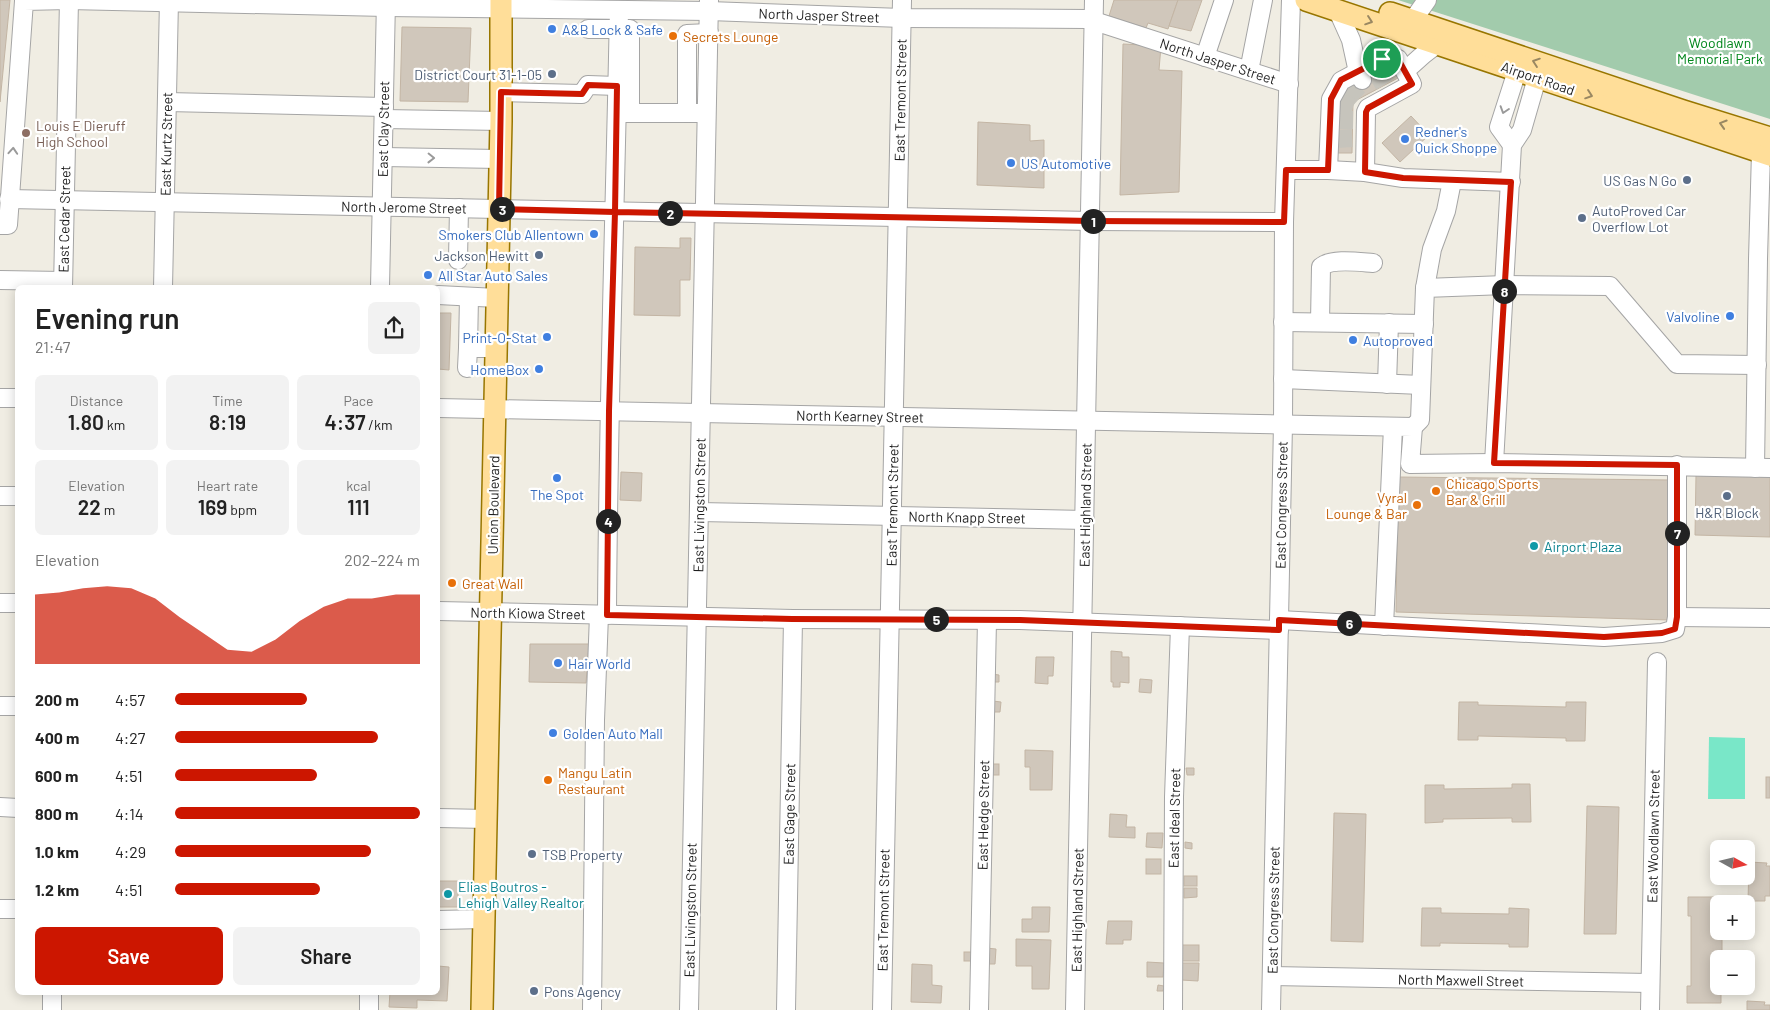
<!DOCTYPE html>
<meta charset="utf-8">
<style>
body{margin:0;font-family:Barlow,sans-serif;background:#f2f2f2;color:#222;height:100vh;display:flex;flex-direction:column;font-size:19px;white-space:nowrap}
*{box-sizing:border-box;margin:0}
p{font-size:16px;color:#767676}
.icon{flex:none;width:28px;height:28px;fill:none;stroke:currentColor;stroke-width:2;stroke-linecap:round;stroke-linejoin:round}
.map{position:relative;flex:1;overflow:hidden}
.drawer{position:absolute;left:15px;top:285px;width:425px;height:710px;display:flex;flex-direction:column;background:#fff;border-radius:8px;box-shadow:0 2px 12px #0003}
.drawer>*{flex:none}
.needle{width:32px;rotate:98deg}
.tools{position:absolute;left:1710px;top:840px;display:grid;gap:10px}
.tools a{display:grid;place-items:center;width:45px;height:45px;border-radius:8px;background:#fff;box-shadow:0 2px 12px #0003;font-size:25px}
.pin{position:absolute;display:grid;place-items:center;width:42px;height:42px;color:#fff;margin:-21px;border:2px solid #fff;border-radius:50%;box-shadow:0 1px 5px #0007}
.km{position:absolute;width:25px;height:25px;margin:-12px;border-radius:50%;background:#222;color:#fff;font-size:14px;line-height:25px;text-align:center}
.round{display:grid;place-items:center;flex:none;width:52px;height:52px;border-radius:8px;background:#f2f2f2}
.head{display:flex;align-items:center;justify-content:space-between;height:85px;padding:0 20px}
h1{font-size:28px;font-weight:600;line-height:38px}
.metrics{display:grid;grid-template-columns:repeat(3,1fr);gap:8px;height:85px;padding:5px 20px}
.metrics div{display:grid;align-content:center;border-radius:8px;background:#f2f2f2;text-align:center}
.metrics b{font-size:21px;font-weight:600}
.metrics small{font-size:14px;font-weight:400}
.metrics p{font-size:14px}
.chart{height:140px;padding:10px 20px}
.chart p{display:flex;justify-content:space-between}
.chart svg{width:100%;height:90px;margin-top:5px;fill:#cc1600;opacity:.7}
.primary-button{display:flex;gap:10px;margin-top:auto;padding:10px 20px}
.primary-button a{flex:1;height:58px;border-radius:8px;background:#cc1600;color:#fff;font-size:20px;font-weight:600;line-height:58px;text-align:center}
.primary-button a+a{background:#f2f2f2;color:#222}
ul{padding:0 20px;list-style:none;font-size:16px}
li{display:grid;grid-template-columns:80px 60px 1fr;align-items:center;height:38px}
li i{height:12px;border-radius:6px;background:#cc1600}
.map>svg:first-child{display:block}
.cemetery{fill:#a2cbac}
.pitch{fill:#79e7c8}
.building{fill:#d0c7bb;stroke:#c3b5a4}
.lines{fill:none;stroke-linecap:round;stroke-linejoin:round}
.minor-tunnel{stroke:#c6c4bc;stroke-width:18;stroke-dasharray:18 9;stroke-linecap:butt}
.minor-casing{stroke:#a5a5a5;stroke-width:20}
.major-casing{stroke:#987600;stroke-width:24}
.minor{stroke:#fff;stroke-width:18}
.major{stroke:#ffde99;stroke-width:21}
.oneway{stroke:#9a8862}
.oneway2{stroke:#9a9a9a}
.route-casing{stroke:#fff;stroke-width:10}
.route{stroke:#cc1600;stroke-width:6}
.shop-dot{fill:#3f7fe0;stroke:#fff;stroke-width:2}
.food-dot{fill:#e8710a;stroke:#fff;stroke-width:2}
.service-dot{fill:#5c6f8a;stroke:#fff;stroke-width:2}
.education-dot{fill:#8d6e63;stroke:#fff;stroke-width:2}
.culture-dot{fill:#0f9aa8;stroke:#fff;stroke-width:2}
.labels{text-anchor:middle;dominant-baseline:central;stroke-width:4.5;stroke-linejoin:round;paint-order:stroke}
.street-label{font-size:14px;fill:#1e1e1e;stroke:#fff}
.shop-label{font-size:14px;fill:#366cbe;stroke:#fff;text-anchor:start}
.food-label{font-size:14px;fill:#c56008;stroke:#fff;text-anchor:start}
.park-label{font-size:14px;fill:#01861b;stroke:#fff}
.service-label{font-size:14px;fill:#4e5e75;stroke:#fff;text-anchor:end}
.education-label{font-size:14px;fill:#785e54;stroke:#fff;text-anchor:start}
.culture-label{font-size:14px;fill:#0d838f;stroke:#fff;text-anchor:start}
</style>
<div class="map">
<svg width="1770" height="1010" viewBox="0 0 1770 1010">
<rect width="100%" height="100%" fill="#f0ede3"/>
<path class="cemetery" d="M 1398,0 L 1770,0 L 1770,119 Z"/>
<path class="pitch" d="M 1709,737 L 1745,738 L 1745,799 L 1708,799 Z"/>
<g class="building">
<path d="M 0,0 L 10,0 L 0,102 Z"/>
<path d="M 1114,0 L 1178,0 L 1168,29 L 1148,23 L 1146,28 L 1109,16 Z"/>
<path d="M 1178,0 L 1202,0 L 1191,31 L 1169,26 Z"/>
<path d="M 402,27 L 471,28 L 468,102 L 400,101 Z"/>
<path d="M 1123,44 L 1161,46 L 1159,70 L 1182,71 L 1179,192 L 1120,195 Z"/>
<path d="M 1390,64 L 1398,78 L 1353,102 L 1352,153 L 1337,153 L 1338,102 L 1345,89 Z"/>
<path d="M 1411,116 L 1429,135 L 1400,162 L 1382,143 Z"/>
<path d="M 978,122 L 1030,125 L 1030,141 L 1044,140 L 1044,188 L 977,185 Z"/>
<path d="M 680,238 L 691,238 L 690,280 L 680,280 L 680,316 L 634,315 L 635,247 L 680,248 Z"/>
<path d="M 438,313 L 451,313 L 449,370 L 438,369 Z"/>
<path d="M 621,472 L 642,473 L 641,501 L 620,500 Z"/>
<path d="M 1696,475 L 1770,477 L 1770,537 L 1695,535 Z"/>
<path d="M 1398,477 L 1672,480 L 1669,620 L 1396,612 Z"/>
<path d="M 530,644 L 589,644 L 586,683 L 529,682 Z"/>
<path d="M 1111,651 L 1122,652 L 1122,657 L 1129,657 L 1129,683 L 1120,682 L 1120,687 L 1113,687 L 1113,682 L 1111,682 Z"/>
<path d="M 1036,657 L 1054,657 L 1053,676 L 1048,676 L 1048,684 L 1035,683 Z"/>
<path d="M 992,674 L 999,675 L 999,682 L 992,682 Z"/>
<path d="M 1140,679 L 1152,680 L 1151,693 L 1139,692 Z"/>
<path d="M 993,701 L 1001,702 L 1000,712 L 993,712 Z"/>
<path d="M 1459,702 L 1478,702 L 1478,705 L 1566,707 L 1566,702 L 1586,702 L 1585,741 L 1566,741 L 1566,738 L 1478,736 L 1478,740 L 1458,740 Z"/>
<path d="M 1025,750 L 1053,751 L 1052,790 L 1030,790 L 1030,767 L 1025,767 Z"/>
<rect x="992" y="764" width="7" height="11"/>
<path d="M 1186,768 L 1194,768 L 1194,775 L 1187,775 Z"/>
<rect x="1766" y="777" width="4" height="21"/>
<path d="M 1512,784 L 1530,784 L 1531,822 L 1512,822 L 1512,818 L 1443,819 L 1443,822 L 1425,823 L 1425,785 L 1444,785 L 1444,789 L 1512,788 Z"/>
<path d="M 1587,806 L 1619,807 L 1616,934 L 1584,934 Z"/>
<path d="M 1334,813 L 1366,814 L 1363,942 L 1331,941 Z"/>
<path d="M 1110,814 L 1127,815 L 1126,827 L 1135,827 L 1135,838 L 1109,837 Z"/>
<path d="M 1147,833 L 1163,833 L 1162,848 L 1146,847 Z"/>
<path d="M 1185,842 L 1192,843 L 1192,849 L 1185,848 Z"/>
<rect x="1146" y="859" width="15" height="15"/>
<path d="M 1749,862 L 1767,863 L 1766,866 L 1770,866 L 1770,896 L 1765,896 L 1765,901 L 1748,901 Z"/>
<rect x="1184" y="876" width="13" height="10"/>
<rect x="438" y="881" width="20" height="26"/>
<path d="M 1184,888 L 1197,888 L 1197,897 L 1184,898 Z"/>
<path d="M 1688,897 L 1722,897 L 1722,904 L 1719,904 L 1719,931 L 1722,931 L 1722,959 L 1719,959 L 1719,986 L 1721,986 L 1721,1003 L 1687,1003 L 1687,986 L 1691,986 L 1691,916 L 1688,916 Z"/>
<path d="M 1032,907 L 1050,907 L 1049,932 L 1022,932 L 1022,919 L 1032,919 Z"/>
<path d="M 1422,908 L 1441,908 L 1441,913 L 1509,914 L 1509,908 L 1529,909 L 1528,947 L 1509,947 L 1509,944 L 1440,943 L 1440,946 L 1421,946 Z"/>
<path d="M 1108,921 L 1132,921 L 1131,940 L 1123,940 L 1123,944 L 1106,944 Z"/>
<path d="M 1016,939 L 1051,940 L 1049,989 L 1032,989 L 1032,966 L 1016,966 Z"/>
<rect x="1182" y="945" width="17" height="16"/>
<path d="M 986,948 L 996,949 L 995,964 L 985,964 Z"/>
<rect x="964" y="952" width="8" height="9"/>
<path d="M 1147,962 L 1164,963 L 1163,977 L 1147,977 Z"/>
<path d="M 1182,963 L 1199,963 L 1198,981 L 1181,980 Z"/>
<path d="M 912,964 L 932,965 L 932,985 L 942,986 L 941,1003 L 911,1002 Z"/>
<path d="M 438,966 L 449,967 L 447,1001 L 417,1000 L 417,1008 L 389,1007 L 390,992 L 438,992 Z"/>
<path d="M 1158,985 L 1164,986 L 1163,991 L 1157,991 Z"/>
<path d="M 1747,1001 L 1765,1002 L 1764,1005 L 1770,1005 L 1770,1010 L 1747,1010 Z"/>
</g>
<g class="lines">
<g class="minor-tunnel">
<path d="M 1376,72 L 1384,85"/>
<path d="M 1347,88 L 1359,99"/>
<path d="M 1338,102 L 1353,107"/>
<path d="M 1338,120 L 1353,120"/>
<path d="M 1337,139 L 1352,138"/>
</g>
<defs>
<g id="minor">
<path d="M 1338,11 L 1351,40 L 1358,72 L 1362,80"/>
<path d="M 1413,20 L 1427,0"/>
<path d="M 588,29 L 630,29 L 630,113"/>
<path d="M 1205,57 L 1224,0"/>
<path d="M 1249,71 L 1263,0"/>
<path d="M 1405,71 L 1424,54 L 1437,44"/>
<path d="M 501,92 L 582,94 L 588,85 L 617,86"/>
<path d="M 167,102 L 384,107"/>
<path d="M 620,113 L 699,113"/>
<path d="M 687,113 L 687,34 L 709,33"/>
<path d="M 384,119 L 501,121"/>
<path d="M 1512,145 L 1499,127 L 1517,71"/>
<path d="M 383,157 L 499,159"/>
<path d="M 1286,170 L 1328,170 L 1331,99 L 1341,81 L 1382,59 L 1398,59 L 1412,84 L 1368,108 L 1366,112 L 1365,172"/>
<path d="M 1328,170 L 1365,172 L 1403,178 L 1511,182"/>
<path d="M 9,199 L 1091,221 L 1284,222"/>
<path d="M 0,225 L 8,225 L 24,1 L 69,0 L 386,7 L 709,11 L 902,18 L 1088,19 L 1289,84"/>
<path d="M 458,260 L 459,208"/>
<path d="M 0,280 L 63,281"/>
<path d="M 63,288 L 69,0"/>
<path d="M 163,288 L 169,0"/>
<path d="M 380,288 L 386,0"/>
<path d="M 1425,288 L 1432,249 L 1446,211 L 1452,181"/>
<path d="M 438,295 L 497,298"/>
<path d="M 469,297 L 468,348 L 496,348"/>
<path d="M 1283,322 L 1424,324"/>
<path d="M 1320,322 L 1321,267 C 1331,258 1359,262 1373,263"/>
<path d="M 467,368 L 468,348"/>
<path d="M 1283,379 L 1421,385"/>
<path d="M 1387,384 L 1389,323"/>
<path d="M 0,398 L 18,398"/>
<path d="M 438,408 L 1413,427 L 1410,464 L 1494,463 L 1770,468"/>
<path d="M 1413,427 L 1420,420 L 1425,288 L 1505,285 L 1610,286 L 1677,364 L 1757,365"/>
<path d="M 1494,463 L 1512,145 L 1522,130 L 1537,78"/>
<path d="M 1755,468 L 1758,259 L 1761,152"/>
<path d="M 0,496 L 18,496"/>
<path d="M 699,512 L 1085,520"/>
<path d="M 0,603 L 18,603"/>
<path d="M 438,611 L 793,619 L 1020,620 L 1279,630"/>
<path d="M 607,615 C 608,413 615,211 619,10"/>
<path d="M 1677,617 L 1770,618"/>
<path d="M 1279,620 L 1604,637 L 1662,633 L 1675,629 L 1677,617 L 1677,465"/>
<path d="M 1384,626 L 1393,427"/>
<path d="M 0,706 L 18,706"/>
<path d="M 0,807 L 18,808"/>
<path d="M 438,818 L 486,819"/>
<path d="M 0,909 L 18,909"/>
<path d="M 438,920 L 484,919"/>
<path d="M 1272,976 L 1650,983"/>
<path d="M 52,1010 L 52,992"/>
<path d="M 369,1010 L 369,992"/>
<path d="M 592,1010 L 595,720 L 599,615"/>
<path d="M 689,1010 L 709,0"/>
<path d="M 786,1010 L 793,619"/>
<path d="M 882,1010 L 902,0"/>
<path d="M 979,1010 L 987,620"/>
<path d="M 1075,1010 L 1094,0"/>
<path d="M 1173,1010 L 1174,797 L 1180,626"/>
<path d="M 1271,1010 L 1283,424 L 1284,222 L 1291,0"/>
<path d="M 1650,1010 L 1657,662"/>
</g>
<g id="major">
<path d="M 1306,0 L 1770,155"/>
<path d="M 1390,13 L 1683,111 L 1770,138"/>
<path d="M 482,1010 L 501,121 L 501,0"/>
</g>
</defs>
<use href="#minor" class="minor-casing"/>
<use href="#major" class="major-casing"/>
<use href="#minor" class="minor"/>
<use href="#major" class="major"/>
</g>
<defs><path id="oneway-chevron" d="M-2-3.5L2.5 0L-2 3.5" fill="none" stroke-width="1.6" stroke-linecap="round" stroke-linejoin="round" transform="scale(1.25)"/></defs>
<g class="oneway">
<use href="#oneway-chevron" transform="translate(1369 21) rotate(19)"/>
<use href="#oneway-chevron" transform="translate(1536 62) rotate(-161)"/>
<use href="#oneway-chevron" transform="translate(1589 95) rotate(19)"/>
<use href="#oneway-chevron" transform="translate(1723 124) rotate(-163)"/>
</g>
<g class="oneway2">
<use href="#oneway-chevron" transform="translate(1504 110) rotate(108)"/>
<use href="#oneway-chevron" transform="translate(13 151) rotate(-86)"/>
<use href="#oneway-chevron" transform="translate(431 158) rotate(1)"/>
</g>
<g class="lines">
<defs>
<path id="route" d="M 1382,59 L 1341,80 L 1331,99 L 1328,170 L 1286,170 L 1284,222 L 1091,221 L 615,212 L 617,86 L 588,85 L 582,94 L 501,92 L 499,209 L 615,212 L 609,411 L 607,615 L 792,619 L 1020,620 L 1279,630 L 1279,620 L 1604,637 L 1662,633 L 1675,629 L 1677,617 L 1677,465 L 1494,463 L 1511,182 L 1403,178 L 1365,172 L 1366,112 L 1368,108 L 1412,84 L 1398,59 L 1382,59"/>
</defs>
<use href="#route" class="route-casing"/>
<use href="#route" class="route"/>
</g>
<g class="shop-dot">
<circle cx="552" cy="29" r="5"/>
<circle cx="1405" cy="139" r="5"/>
<circle cx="1011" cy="163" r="5"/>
<circle cx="594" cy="234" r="5"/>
<circle cx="428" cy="275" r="5"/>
<circle cx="1730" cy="316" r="5"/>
<circle cx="547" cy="337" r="5"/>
<circle cx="1353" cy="340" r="5"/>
<circle cx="539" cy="369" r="5"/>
<circle cx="557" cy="478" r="5"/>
<circle cx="558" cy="663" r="5"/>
<circle cx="553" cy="733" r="5"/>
</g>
<g class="food-dot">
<circle cx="673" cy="36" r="5"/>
<circle cx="1436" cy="491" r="5"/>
<circle cx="1417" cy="505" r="5"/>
<circle cx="452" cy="583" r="5"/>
<circle cx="548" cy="780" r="5"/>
</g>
<g class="service-dot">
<circle cx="552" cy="74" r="5"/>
<circle cx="1687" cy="180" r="5"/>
<circle cx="1582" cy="218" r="5"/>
<circle cx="539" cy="255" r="5"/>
<circle cx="1727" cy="496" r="5"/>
<circle cx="532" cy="854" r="5"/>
<circle cx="534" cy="991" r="5"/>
</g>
<circle class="education-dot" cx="26" cy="133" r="5"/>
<g class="culture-dot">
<circle cx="1534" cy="546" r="5"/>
<circle cx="448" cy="894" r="5"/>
</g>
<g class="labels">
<g class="street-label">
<text transform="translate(819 15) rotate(2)">North Jasper Street</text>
<text transform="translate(1218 61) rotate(18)">North Jasper Street</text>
<text transform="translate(1538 78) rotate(19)">Airport Road</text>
<text transform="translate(900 100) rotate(-89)">East Tremont Street</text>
<text transform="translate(383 129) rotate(-89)">East Clay Street</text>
<text transform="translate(166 144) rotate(-89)">East Kurtz Street</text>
<text transform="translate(404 207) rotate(1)">North Jerome Street</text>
<text transform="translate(64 219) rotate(-89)">East Cedar Street</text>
<text transform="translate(860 416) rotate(1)">North Kearney Street</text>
<text transform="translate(493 505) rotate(-89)">Union Boulevard</text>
<text transform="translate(699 505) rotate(-89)">East Livingston Street</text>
<text transform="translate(892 505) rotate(-89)">East Tremont Street</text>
<text transform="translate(1085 505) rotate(-89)">East Highland Street</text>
<text transform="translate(1281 505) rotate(-89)">East Congress Street</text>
<text transform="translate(967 517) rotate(1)">North Knapp Street</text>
<text transform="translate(528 613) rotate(1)">North Kiowa Street</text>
<text transform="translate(789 814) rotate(-89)">East Gage Street</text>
<text transform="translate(983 815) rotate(-89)">East Hedge Street</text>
<text transform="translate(1174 818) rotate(-89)">East Ideal Street</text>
<text transform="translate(1653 836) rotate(-89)">East Woodlawn Street</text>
<text transform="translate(690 910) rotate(-89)">East Livingston Street</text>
<text transform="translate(883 910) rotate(-89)">East Tremont Street</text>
<text transform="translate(1077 910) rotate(-89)">East Highland Street</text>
<text transform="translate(1273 910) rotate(-89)">East Congress Street</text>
<text transform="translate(1461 980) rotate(1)">North Maxwell Street</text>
</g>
<g class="shop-label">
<text x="562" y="29">A&amp;B Lock &amp; Safe</text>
<text x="1415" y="131">Redner's<tspan x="1415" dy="16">Quick Shoppe</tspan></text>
<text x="1021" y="163">US Automotive</text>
<text x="584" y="234" text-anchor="end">Smokers Club Allentown</text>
<text x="438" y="275">All Star Auto Sales</text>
<text x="1720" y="316" text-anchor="end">Valvoline</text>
<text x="537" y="337" text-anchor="end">Print-O-Stat</text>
<text x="1363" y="340">Autoproved</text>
<text x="529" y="369" text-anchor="end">HomeBox</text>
<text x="557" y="494" text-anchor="middle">The Spot</text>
<text x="568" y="663">Hair World</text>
<text x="563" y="733">Golden Auto Mall</text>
</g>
<g class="food-label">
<text x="683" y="36">Secrets Lounge</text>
<text x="1446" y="483">Chicago Sports<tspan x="1446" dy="16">Bar &amp; Grill</tspan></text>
<text x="1407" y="497" text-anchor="end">Vyral<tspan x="1407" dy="16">Lounge &amp; Bar</tspan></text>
<text x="462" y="583">Great Wall</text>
<text x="558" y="772">Mangu Latin<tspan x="558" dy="16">Restaurant</tspan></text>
</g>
<g class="park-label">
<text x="1720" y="42">Woodlawn<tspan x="1720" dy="16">Memorial Park</tspan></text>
</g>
<g class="service-label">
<text x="542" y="74">District Court 31-1-05</text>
<text x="1677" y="180">US Gas N Go</text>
<text x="1592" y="210" text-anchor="start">AutoProved Car<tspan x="1592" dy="16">Overflow Lot</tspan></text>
<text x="529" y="255">Jackson Hewitt</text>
<text x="1727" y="512" text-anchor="middle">H&amp;R Block</text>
<text x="542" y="854" text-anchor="start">TSB Property</text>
<text x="544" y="991" text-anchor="start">Pons Agency</text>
</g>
<g class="education-label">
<text x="36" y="125">Louis E Dieruff<tspan x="36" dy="16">High School</tspan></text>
</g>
<g class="culture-label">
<text x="1544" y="546">Airport Plaza</text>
<text x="458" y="886">Elias Boutros -<tspan x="458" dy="16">Lehigh Valley Realtor</tspan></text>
</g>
</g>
</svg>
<div class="tools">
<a><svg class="needle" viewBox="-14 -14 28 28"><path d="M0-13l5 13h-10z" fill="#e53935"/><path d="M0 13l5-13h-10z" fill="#767676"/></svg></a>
<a>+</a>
<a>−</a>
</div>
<div class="pin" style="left:1382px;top:59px;background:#1e9e55"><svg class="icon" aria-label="arrive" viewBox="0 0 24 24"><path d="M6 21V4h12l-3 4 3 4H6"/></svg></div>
<b class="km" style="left:1093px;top:221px">1</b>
<b class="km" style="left:670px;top:213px">2</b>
<b class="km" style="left:502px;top:209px">3</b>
<b class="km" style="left:608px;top:521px">4</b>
<b class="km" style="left:936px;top:619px">5</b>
<b class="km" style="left:1349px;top:623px">6</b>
<b class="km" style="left:1677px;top:533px">7</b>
<b class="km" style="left:1504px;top:291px">8</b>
<section class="drawer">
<div class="head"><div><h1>Evening run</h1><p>21:47</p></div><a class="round"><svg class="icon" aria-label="share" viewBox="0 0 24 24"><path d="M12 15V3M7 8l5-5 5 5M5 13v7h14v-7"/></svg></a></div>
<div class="metrics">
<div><p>Distance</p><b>1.80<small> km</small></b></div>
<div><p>Time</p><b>8:19</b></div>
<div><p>Pace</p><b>4:37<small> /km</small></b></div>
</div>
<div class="metrics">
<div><p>Elevation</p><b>22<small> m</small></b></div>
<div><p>Heart rate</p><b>169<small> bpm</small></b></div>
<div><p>kcal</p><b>111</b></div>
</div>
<div class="chart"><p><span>Elevation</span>202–224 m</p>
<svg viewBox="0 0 160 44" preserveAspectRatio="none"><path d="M0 44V10L10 9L20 7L30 6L40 7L50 12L60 21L70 29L80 37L90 38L100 32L110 23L120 16L130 12L140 12L150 10L160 10V44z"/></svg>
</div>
<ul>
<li><b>200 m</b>4:57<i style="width:54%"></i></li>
<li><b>400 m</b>4:27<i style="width:83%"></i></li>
<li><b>600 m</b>4:51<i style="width:58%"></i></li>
<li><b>800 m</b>4:14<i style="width:100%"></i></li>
<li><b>1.0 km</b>4:29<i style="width:80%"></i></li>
<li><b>1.2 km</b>4:51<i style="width:59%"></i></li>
</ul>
<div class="primary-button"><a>Save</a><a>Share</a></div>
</section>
</div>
